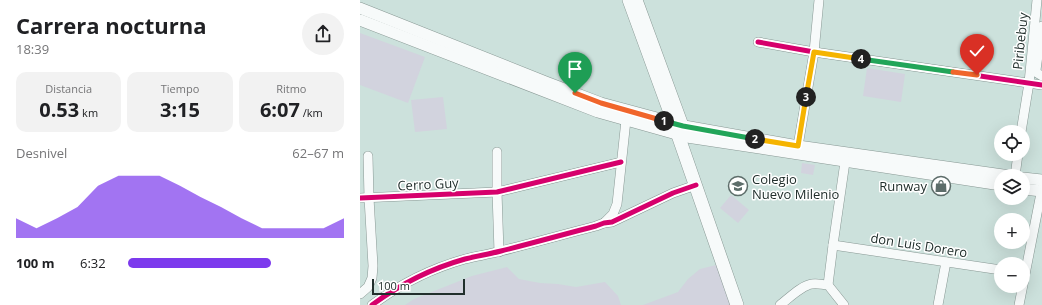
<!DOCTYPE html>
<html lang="es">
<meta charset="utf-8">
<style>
body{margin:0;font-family:"Open Sans",sans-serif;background:#f2f2f2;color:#202124;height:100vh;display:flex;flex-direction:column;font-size:15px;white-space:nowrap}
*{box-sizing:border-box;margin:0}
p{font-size:13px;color:#757577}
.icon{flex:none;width:22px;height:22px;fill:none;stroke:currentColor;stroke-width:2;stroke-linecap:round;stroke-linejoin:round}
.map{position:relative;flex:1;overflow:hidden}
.details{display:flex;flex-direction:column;background:#fff;width:360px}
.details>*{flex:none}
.fabs{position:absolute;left:634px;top:125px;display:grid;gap:8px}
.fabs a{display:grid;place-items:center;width:36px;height:36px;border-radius:50%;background:#fff;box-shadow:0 4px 16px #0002;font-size:20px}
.scale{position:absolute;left:12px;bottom:10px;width:93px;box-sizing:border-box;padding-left:4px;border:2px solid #212f2c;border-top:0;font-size:11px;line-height:14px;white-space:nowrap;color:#212f2c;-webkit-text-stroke:3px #fff;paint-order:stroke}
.pin{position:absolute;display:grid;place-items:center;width:34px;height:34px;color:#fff;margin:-41px -17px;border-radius:50% 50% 50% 0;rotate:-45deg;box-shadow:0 0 4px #0007}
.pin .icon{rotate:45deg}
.km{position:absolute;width:20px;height:20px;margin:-10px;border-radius:50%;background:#222;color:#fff;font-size:11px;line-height:20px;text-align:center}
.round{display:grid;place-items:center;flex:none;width:42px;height:42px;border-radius:21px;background:#f2f2f2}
.headline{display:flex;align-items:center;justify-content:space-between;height:68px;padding:0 16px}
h1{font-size:22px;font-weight:700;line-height:30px}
.stats{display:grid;grid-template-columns:repeat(3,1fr);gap:6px;height:68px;padding:4px 16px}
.stats div{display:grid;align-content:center;border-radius:10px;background:#f2f2f2;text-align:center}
.stats b{font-size:20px;font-weight:700}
.stats small{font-size:11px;font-weight:400}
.stats p{font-size:11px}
.chart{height:112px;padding:8px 16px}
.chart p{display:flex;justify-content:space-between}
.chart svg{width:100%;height:72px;margin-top:4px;fill:#7c3aed;opacity:.7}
ul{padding:0 16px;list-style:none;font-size:13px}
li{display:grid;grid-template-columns:64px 48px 1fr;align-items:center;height:30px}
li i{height:10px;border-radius:5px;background:#7c3aed}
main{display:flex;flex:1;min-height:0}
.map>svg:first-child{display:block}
.green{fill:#d2d3de}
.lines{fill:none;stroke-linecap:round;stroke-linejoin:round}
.minor-casing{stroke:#889894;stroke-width:10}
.major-casing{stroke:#889894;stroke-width:12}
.highway-casing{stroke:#889894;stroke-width:14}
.minor{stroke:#f7fafa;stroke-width:9}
.major{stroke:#f7fafa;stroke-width:11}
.highway{stroke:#f7fafa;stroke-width:13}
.cycleway-casing{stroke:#fff;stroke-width:8}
.cycleway{stroke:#d6006c;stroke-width:5}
.split-1-casing{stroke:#fff;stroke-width:8}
.split-2-casing{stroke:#fff;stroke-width:8}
.split-3-casing{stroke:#fff;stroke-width:8}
.split-4-casing{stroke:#fff;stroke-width:8}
.split-5-casing{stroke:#fff;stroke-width:8}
.split-6-casing{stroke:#fff;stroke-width:8}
.split-1{stroke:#f0652b;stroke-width:5}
.split-2{stroke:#22a559;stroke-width:5}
.split-3{stroke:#f5b400;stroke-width:5}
.split-4{stroke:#f5b400;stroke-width:5}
.split-5{stroke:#22a559;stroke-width:5}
.split-6{stroke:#f0652b;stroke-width:5}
.labels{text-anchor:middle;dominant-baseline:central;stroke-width:3;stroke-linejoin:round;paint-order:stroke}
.street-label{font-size:13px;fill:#212f2c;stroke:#fff}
.poi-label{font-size:13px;fill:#212f2c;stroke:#fff;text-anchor:start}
</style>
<main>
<section class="details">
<div class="headline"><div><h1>Carrera nocturna</h1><p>18:39</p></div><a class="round"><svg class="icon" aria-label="share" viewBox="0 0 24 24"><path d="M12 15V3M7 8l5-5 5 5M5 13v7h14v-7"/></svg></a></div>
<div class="stats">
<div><p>Distancia</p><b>0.53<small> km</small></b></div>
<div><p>Tiempo</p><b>3:15</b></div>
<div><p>Ritmo</p><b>6:07<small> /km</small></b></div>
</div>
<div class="chart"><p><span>Desnivel</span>62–67 m</p>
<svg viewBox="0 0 160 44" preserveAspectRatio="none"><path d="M0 44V32L10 38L20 32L30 25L40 12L50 6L60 6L70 6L80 12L90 19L100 25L110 32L120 38L130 38L140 38L150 38L160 32V44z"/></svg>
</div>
<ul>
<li><b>100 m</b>6:32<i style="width:66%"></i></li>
</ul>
</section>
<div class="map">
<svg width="682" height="305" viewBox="0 0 682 305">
<rect width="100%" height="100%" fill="#cce1dc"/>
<g class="green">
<path d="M 0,33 L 65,57 L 48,103 L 0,85 Z"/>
<path d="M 507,68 L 545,74 L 541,102 L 503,96 Z"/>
<path d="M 83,97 L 87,129 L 55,132 L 51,100 Z"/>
<path d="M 442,163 L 455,165 L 453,175 L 441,173 Z"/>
<path d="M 371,195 L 389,210 L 378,223 L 360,208 Z"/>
<path d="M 356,265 L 364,277 L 374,305 L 283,305 L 318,292 L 328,279 L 340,269 Z"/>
<path d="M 147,267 L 159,279 L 180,283 L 198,284 L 216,287 L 245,282 L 258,296 L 261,305 L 45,305 L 54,299 L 112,276 Z"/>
</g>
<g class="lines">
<defs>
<g id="minor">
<path d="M 682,26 L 676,70 L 677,73 L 682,76"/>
<path d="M 398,42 L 454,52 L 682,85"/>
<path d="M 661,132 L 669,83 L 677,0"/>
<path d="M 433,150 L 438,146 L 454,52 L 459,0"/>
<path d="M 137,152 L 137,192 L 139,252"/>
<path d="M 655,176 L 658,154"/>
<path d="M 0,198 L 137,192 L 261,162"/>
<path d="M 244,223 L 253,214 L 257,204 L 266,120 L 266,113"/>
<path d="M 473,245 L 641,270"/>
<path d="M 468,285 L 473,245 L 485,162"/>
<path d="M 0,294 L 8,287 L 12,278 L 13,266 L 9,198 L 8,156"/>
<path d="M 12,305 C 39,285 73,268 105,259 C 117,256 130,254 141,251 C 173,243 205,234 236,226 L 244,223 L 252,222 L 313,193 L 336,185"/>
<path d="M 420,305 C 428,299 442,285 452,284 C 458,283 463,285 468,285 L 484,305"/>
<path d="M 578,305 L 586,262"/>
<path d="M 659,305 L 682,188"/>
</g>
<g id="major">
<path d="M 268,0 L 315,129"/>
<path d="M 277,0 L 325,131"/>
<path d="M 0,8 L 186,82 L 241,103 L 293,117 L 313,124 L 438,146 L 650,176"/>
<path d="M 0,20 L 238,112 L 327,137 L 641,185"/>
<path d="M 663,178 L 682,180"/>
<path d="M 663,189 L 682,191"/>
</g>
<path id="highway" d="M 318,135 L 377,305"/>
</defs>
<use href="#minor" class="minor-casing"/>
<use href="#major" class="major-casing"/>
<use href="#highway" class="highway-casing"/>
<use href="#minor" class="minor"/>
<use href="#major" class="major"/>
<use href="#highway" class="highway"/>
<defs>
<g id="cycleway">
<path d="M 398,42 L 454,52 L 682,85"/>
<path d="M 0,198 L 137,192 L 261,162"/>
<path d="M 12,305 C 39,285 73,268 105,259 C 117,256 130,254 141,251 C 173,243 205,234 236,226 L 244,223 L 252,222 L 313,193 L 336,185"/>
</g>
</defs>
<use href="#cycleway" class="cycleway-casing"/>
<use href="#cycleway" class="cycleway"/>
</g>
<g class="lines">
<defs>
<path id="split-1" d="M 215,93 L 241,103 L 304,121"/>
<path id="split-2" d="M 304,121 L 323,126 L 395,139"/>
<path id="split-3" d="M 395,139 L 438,146 L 446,97"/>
<path id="split-4" d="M 446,97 L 454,52 L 501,59"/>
<path id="split-5" d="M 501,59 L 593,72"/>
<path id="split-6" d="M 593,72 L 617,75"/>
</defs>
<use href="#split-1" class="split-1-casing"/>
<use href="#split-2" class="split-2-casing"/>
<use href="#split-3" class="split-3-casing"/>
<use href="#split-4" class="split-4-casing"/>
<use href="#split-5" class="split-5-casing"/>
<use href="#split-6" class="split-6-casing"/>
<use href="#split-1" class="split-1"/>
<use href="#split-2" class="split-2"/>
<use href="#split-3" class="split-3"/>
<use href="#split-4" class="split-4"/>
<use href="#split-5" class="split-5"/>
<use href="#split-6" class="split-6"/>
</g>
<defs>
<symbol id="school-ring" viewBox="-11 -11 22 22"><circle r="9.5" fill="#fff" stroke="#5d6d6a" stroke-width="1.5"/><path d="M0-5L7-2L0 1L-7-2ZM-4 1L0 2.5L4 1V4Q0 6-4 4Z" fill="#5d6d6a"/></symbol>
<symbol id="shop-ring" viewBox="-11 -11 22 22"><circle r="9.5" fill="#fff" stroke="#5d6d6a" stroke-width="1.5"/><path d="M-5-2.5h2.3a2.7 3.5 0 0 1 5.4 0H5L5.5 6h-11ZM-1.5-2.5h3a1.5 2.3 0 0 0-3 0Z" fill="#5d6d6a"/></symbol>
</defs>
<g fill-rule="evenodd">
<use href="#school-ring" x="367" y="175" width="22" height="22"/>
<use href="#shop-ring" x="570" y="175" width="22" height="22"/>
</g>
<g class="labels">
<g class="street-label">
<text transform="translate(660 41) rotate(-84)">Piribebuy</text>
<text transform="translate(68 184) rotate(-3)">Cerro Guy</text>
<text transform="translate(559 245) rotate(9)">don Luis Dorero</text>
</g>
<g class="poi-label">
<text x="392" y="179">Colegio<tspan x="392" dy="15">Nuevo Milenio</tspan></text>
<text x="567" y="186" text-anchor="end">Runway</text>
</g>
</g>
</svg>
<div class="fabs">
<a><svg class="icon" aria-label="locate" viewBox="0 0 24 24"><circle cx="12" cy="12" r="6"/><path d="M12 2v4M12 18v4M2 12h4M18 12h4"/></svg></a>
<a><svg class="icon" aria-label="layers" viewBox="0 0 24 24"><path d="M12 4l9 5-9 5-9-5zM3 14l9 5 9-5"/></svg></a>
<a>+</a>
<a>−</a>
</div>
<div class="scale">100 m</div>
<div class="pin" style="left:215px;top:93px;background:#1e9e55"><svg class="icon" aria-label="arrive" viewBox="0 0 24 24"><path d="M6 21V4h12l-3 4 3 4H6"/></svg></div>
<div class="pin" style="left:617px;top:75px;background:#d93025"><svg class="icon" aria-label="check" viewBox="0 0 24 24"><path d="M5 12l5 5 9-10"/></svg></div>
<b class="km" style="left:304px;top:121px">1</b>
<b class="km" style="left:395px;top:139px">2</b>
<b class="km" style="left:446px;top:97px">3</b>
<b class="km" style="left:501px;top:59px">4</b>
</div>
</main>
